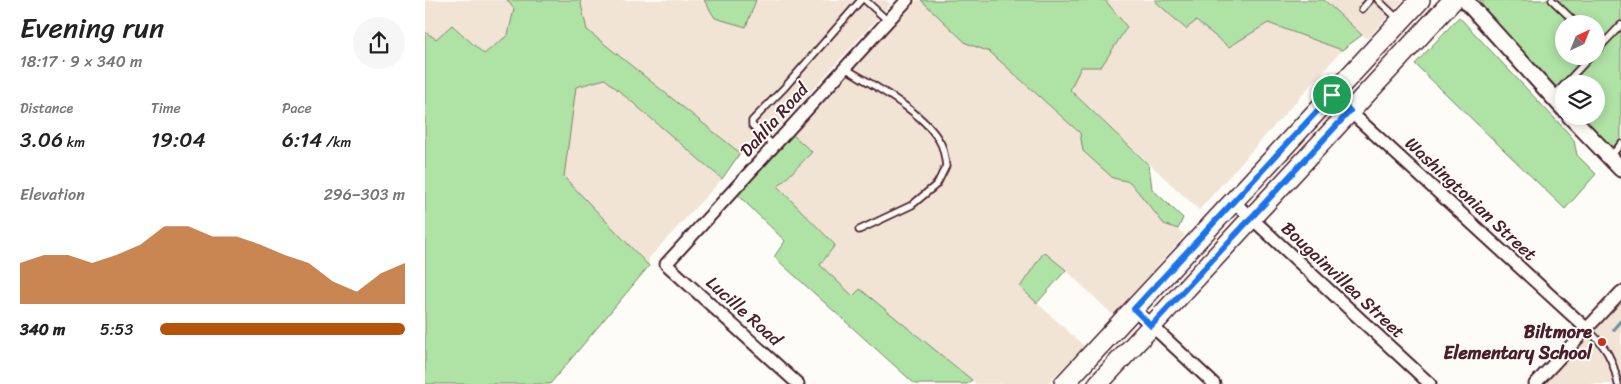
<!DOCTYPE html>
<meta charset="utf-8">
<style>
body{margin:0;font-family:Sriracha,sans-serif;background:#f6f6f6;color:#222;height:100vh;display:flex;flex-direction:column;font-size:19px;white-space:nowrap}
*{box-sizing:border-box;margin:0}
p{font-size:16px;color:#767676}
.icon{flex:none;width:28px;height:28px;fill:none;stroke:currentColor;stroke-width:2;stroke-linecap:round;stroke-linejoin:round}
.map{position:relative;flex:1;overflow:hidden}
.details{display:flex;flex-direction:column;background:#fff;width:425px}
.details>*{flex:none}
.needle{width:32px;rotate:43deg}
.fabs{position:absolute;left:1130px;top:15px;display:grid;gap:10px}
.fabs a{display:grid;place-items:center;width:50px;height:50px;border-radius:50%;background:#fff;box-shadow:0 2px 12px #0003;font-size:25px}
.pin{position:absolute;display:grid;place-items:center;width:42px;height:42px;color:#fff;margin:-21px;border:2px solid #fff;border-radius:50%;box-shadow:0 1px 5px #0007}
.round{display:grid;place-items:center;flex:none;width:52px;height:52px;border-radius:26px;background:#f6f6f6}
.head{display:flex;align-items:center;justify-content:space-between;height:85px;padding:0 20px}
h1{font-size:28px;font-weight:600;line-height:38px}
.metrics{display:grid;grid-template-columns:repeat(3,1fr);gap:8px;height:85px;padding:5px 20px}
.metrics div{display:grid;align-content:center}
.metrics b{font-size:21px;font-weight:600}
.metrics small{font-size:14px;font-weight:400}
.metrics p{font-size:14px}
.chart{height:140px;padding:10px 20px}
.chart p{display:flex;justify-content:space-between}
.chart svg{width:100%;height:90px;margin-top:5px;fill:#b45309;opacity:.7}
ul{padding:0 20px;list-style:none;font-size:16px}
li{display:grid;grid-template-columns:80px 60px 1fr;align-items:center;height:38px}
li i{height:12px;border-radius:6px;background:#b45309}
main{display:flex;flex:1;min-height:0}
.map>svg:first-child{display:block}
.built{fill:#f1e4d5}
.green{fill:#afe3a5;stroke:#7c8168;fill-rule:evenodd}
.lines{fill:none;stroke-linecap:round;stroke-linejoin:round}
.stream{stroke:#73929f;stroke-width:4}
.service-casing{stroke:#4a1f2b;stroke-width:9}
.minor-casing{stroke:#4a1f2b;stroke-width:15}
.tertiary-casing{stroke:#4a1f2b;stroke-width:19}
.primary-casing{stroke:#4a1f2b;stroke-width:22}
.service{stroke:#fdfcf7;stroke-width:5.5}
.minor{stroke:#fdfcf7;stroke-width:11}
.tertiary{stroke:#fdfcf7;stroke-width:15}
.primary{stroke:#fdfcf7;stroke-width:19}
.route-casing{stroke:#fff;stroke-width:10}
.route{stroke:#1a73e8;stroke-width:6}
.poi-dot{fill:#c8321e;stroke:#fdfcf7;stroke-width:2}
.labels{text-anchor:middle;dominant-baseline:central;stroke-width:4;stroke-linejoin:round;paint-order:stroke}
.street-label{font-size:18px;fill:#4a1f2b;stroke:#fdfcf7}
.poi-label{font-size:18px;font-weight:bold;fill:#4a1f2b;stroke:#fdfcf7;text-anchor:end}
</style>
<main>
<section class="details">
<div class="head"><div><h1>Evening run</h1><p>18:17 · 9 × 340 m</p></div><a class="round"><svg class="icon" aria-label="share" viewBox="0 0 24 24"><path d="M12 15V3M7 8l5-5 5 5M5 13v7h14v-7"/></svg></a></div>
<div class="metrics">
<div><p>Distance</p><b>3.06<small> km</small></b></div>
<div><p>Time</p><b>19:04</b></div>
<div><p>Pace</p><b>6:14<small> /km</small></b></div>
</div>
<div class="chart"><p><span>Elevation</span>296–303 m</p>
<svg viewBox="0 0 160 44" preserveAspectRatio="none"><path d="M0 44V24L10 20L20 20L30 24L40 20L50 15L60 6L70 6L80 11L90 11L100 15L110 20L120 24L130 33L140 38L150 29L160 24V44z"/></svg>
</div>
<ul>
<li><b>340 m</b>5:53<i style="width:100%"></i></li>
</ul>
</section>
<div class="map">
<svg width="1196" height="384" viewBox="0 0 1196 384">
<rect width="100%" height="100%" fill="#fdfcf7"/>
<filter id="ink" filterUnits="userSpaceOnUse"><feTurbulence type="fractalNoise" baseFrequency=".02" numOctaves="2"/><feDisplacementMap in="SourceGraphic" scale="10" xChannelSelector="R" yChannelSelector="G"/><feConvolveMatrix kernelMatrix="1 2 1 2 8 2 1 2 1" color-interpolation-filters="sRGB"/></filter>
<g filter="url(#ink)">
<g class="built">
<path d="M 0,0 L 82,0 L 89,9 L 83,35 L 58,54 L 28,25 L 11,39 L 0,32 Z"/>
<path d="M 155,0 L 279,0 L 290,18 L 321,27 L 331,0 L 461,0 L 466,4 L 326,157 L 315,153 L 162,30 Z"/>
<path d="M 491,0 L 496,0 L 541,43 L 565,52 L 655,133 L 688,178 L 705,182 L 739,224 L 753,229 L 760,235 L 688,315 L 641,270 L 619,253 L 595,287 L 659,346 L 622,384 L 551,384 L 435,289 L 428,296 L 394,265 L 410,245 L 353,187 L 387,152 L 367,134 Z"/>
<path d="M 680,0 L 729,0 L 761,28 L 771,21 L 804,47 L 843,23 L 917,50 L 774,210 L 645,90 L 656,66 Z"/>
<path d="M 899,0 L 978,0 L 942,39 Z"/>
<path d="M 180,79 L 297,179 L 224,258 L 224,266 L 139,177 L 151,87 Z"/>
<path d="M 1196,301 L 1196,384 L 1118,384 Z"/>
</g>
<g class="green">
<path d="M 82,0 L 155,0 L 162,30 L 315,153 L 297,179 L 180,79 L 151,87 L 139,177 L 224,266 L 125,384 L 0,384 L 0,32 L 11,39 L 27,25 L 59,54 L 83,35 L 89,9 Z"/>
<path d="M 279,0 L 331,0 L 321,27 L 290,18 Z"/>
<path d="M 496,0 L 680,0 L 702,27 L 676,67 L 656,67 L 645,90 L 724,165 L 727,189 L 758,218 L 753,229 L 739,224 L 705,182 L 688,178 L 658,151 L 655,133 L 565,52 L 541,43 Z"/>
<path d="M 729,0 L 899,0 L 937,35 L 917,50 L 843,23 L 804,47 L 771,21 L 761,29 Z"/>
<path d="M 1054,0 L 1196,0 L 1196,159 L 1153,116 L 1171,116 L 1171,84 L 1139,84 L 1139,102 L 1071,26 ZM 1139,24 L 1171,24 L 1171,56 L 1139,56 Z"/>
<path d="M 1034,17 L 1145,135 L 1149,141 L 1152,155 L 1171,174 L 1140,209 L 990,64 Z"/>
<path d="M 367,134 L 387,152 L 353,187 L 410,245 L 395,265 L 428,296 L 435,289 L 547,380 L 542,384 L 490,384 L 349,257 L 360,241 L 312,194 Z"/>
<path d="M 619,252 L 641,270 L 612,303 L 595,287 Z"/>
</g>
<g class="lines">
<path class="stream" d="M 1189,329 L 1196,321"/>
<defs>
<g id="service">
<path d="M 440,0 L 463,21"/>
<path d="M 953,0 L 973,19"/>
<path d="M 1127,0 L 1152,24"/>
<path d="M 937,9 L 945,0"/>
<path d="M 1171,42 L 1176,46 L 1171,51"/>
<path d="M 1176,46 L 1196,25"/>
<path d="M 420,68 C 449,86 501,113 516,144 C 519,150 520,159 521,166 L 512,184 L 487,205 L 434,230"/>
<path d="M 1140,84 L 1166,56"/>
<path d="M 1128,96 L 1139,85"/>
<path d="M 349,146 L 327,125 L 327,121 L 360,87 L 436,0"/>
<path d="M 1186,156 L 1196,144"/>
<path d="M 1162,329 C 1181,346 1188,359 1193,384"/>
</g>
<g id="minor">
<path d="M 907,95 L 1162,329"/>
<path d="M 808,201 L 1005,384"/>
<path d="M 709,309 L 789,384"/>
<path d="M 373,384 L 241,264 L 482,0"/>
<path d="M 1110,384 L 1196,292"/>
</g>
<g id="tertiary">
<path d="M 1040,0 L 1139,109"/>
<path d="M 1145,116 L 1196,169"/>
</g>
<g id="primary">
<path d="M 639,384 L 995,0"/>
<path d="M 673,384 L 1028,0"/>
</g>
</defs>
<use href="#service" class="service-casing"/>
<use href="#minor" class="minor-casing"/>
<use href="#tertiary" class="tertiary-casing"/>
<use href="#primary" class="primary-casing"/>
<use href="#service" class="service"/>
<use href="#minor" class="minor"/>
<use href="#tertiary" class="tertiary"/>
<use href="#primary" class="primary"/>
</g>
</g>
<g class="lines" filter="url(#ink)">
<defs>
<path id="route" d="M 907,95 L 925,111 L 726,326 L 709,309 Z"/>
</defs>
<use href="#route" class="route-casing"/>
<use href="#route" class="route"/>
</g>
<circle class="poi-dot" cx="1177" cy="342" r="5"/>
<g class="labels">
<g class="street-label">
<text transform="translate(349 120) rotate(-48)">Dahlia Road</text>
<text transform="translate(1046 199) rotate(43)">Washingtonian Street</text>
<text transform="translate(918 280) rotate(43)">Bougainvillea Street</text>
<text transform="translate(319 311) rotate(42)">Lucille Road</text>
</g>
<g class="poi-label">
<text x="1167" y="332">Biltmore<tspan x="1167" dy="21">Elementary School</tspan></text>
</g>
</g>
</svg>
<div class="fabs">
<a><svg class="needle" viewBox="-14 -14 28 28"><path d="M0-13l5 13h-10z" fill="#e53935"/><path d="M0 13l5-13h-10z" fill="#767676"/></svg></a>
<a><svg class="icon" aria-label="layers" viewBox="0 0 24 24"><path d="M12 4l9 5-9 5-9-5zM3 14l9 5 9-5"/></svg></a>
</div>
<div class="pin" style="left:907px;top:95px;background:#1e9e55"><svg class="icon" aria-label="arrive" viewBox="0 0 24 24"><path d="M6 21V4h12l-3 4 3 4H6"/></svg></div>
</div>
</main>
